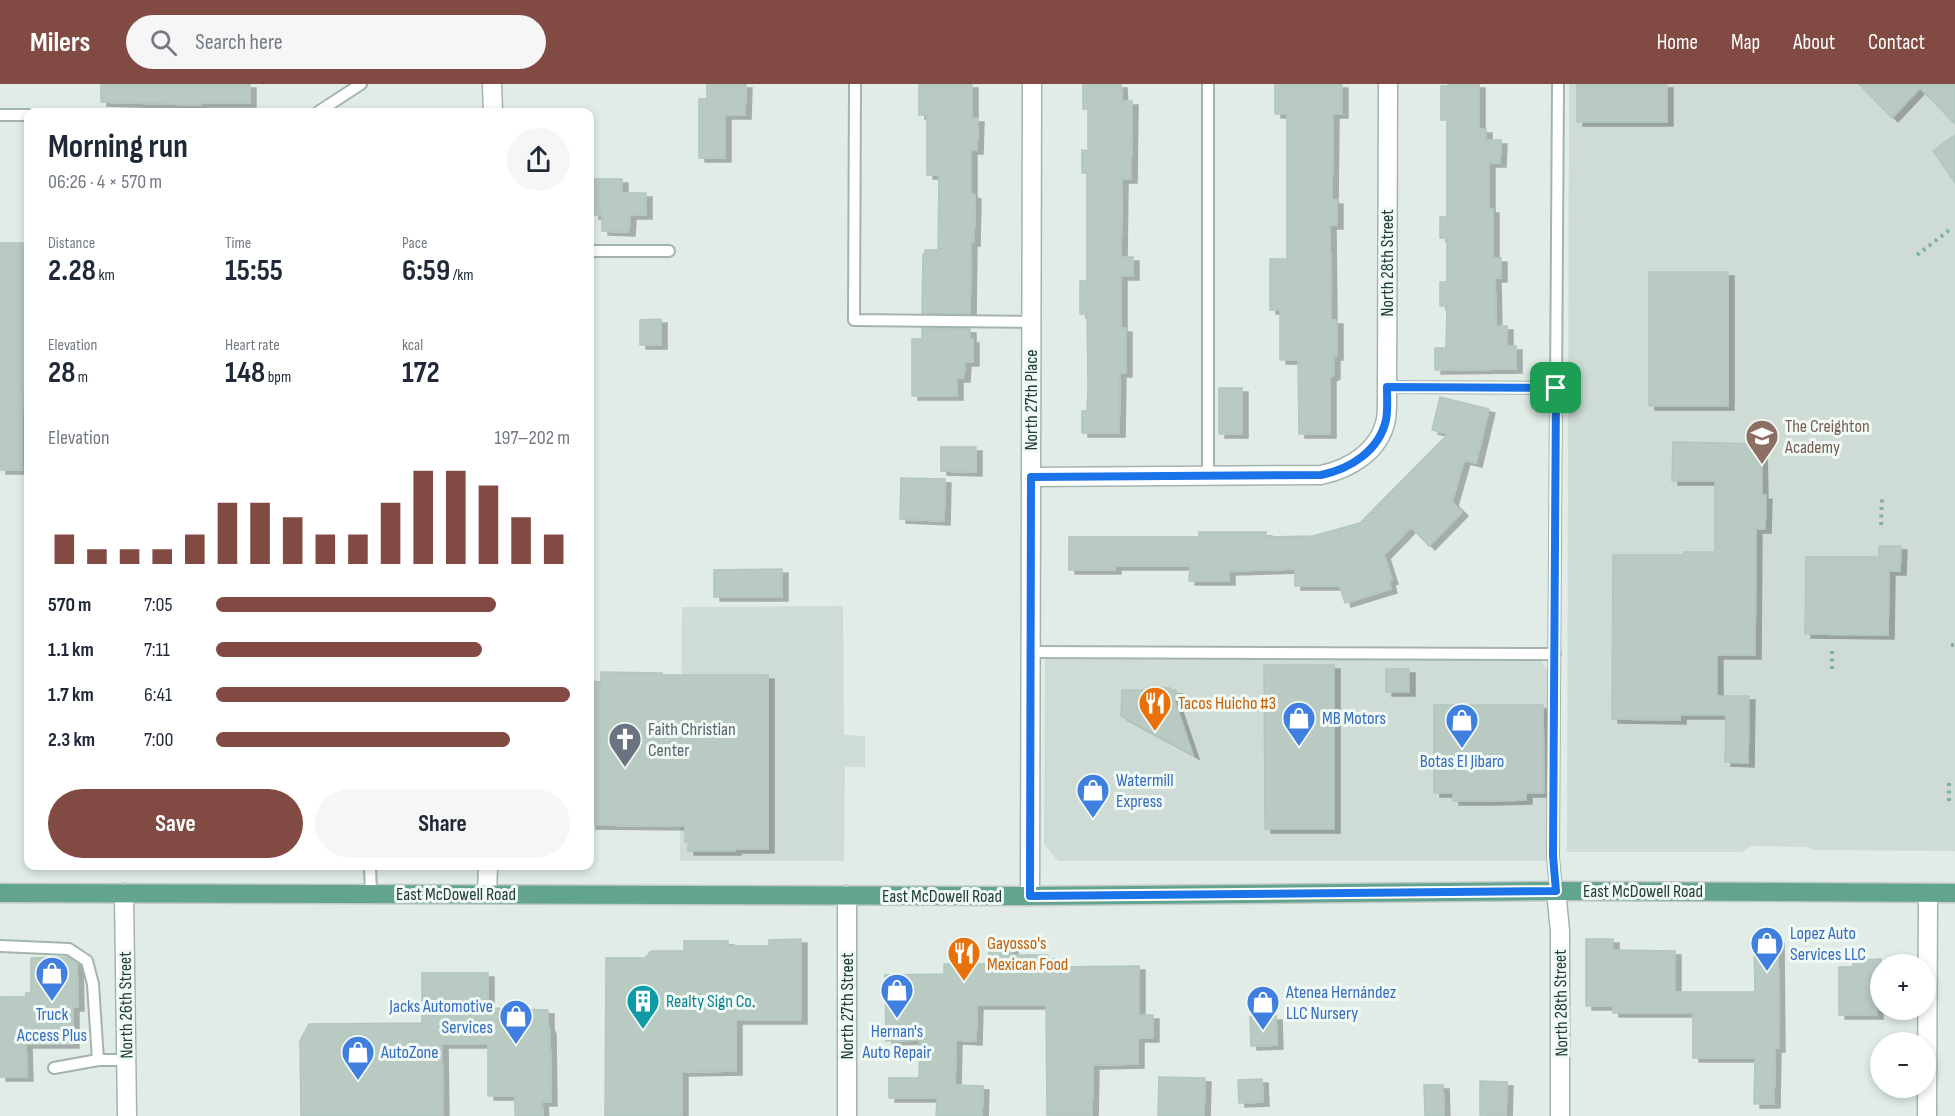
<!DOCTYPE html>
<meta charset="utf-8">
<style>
body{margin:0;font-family:"Sofia Sans Condensed",sans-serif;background:#f6f6f7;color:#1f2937;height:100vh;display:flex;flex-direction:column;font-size:22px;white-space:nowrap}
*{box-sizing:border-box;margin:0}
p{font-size:20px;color:#747a83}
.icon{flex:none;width:33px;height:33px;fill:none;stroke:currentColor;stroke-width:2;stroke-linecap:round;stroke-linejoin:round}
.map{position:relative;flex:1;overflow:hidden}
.drawer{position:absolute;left:24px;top:24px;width:570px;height:762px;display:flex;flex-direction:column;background:#fff;border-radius:12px;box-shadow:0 3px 9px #0003}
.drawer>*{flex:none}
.controls{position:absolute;left:1870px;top:870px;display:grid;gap:12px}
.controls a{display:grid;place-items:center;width:66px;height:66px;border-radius:50%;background:#fff;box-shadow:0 3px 9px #0003;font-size:30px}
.pin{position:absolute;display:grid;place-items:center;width:51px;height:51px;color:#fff;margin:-26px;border-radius:12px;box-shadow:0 3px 9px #0006}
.round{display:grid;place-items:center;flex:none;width:63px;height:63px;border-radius:32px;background:#f6f6f7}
.headline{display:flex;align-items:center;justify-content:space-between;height:102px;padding:0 24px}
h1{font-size:33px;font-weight:700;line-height:45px}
.stats{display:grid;grid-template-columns:repeat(3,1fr);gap:9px;height:102px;padding:6px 24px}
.stats div{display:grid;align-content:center}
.stats b{font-size:30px;font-weight:700}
.stats small{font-size:16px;font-weight:400}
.stats p{font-size:16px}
.chart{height:168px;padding:12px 24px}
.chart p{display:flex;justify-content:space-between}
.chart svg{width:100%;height:108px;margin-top:6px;stroke:#814b43;stroke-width:6}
.action{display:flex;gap:12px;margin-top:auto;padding:12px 24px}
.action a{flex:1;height:69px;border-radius:36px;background:#814b43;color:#fff;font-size:24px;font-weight:700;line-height:69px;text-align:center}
.action a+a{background:#f6f6f7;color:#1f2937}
ul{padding:0 24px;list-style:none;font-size:20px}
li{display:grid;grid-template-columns:96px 72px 1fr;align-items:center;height:45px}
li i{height:15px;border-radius:8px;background:#814b43}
header{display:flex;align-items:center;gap:36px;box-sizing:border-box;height:84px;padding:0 30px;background:#814b43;color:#fff}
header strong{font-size:28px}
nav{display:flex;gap:33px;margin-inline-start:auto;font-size:21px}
.search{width:420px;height:54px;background:#f6f6f7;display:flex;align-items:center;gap:15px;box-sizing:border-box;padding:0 21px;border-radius:33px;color:#747a83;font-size:22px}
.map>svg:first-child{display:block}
.built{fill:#cfdcd6}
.building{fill:#b9cac2;stroke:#b3c6bd;stroke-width:1.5;filter:url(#shadow)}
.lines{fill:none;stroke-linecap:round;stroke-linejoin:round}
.lane-casing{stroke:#a3b4ae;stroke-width:14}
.street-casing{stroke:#a3b4ae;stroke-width:21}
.primary-casing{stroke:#c1c9c6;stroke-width:21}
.path{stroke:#7fb2a0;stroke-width:4;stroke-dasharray:3 4.5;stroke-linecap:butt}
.lane{stroke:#fff;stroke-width:10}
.street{stroke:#fff;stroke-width:18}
.primary{stroke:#63a491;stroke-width:18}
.route-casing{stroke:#fff;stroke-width:12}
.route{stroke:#1a73e8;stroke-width:8}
.labels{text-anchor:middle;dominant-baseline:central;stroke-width:6;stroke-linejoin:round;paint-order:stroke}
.street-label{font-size:18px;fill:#203e35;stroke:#f1f9f5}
.education-label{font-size:18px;fill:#785e54;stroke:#f1f9f5;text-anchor:start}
.food-label{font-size:18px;fill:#c56008;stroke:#f1f9f5;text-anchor:start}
.shop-label{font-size:18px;fill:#366cbe;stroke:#f1f9f5;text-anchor:start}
.worship-label{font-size:18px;fill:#5b616d;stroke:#f1f9f5;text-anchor:start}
.culture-label{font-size:18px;fill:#0d838f;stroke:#f1f9f5;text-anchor:start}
</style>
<header>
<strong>Milers</strong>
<div class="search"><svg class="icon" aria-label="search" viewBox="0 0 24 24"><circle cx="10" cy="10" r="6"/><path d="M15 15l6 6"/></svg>Search here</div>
<nav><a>Home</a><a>Map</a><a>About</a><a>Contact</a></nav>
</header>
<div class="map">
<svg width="1955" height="1032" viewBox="0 0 1955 1032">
<defs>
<filter id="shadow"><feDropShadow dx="6" dy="4" stdDeviation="0" flood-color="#0004"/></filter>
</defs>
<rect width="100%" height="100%" fill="#e1ece7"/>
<g class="built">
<path d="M 1569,0 L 1955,0 L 1955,767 L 1813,766 L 1806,763 L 1751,762 L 1742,768 L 1567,768 Z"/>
<path d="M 843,522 L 844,651 L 865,652 L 865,683 L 845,683 L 844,777 L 680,777 L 682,523 Z"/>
<path d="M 1045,571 L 1538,572 L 1549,589 L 1547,777 L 1058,777 L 1044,760 Z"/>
</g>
<g class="building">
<path d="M 101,0 L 250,0 L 250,19 L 201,19 L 201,21 L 101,18 Z"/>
<path d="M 707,0 L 746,0 L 745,31 L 725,31 L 725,74 L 699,74 L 699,15 L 707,15 Z"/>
<path d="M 919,0 L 972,0 L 972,34 L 978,34 L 977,66 L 971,66 L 971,110 L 975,111 L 974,158 L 971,158 L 970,230 L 922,229 L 923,170 L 925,170 L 925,166 L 938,166 L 939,91 L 927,91 L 927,31 L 919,31 Z"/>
<path d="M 1083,0 L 1121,0 L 1122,17 L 1132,17 L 1131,95 L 1122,95 L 1121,173 L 1133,173 L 1133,192 L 1121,192 L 1121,244 L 1126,244 L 1126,289 L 1120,289 L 1119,349 L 1082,349 L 1082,327 L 1087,327 L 1088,304 L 1087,230 L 1080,230 L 1080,197 L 1087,197 L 1087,89 L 1082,89 L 1082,66 L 1088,67 L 1088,25 L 1083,25 Z"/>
<path d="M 1275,0 L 1342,0 L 1342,30 L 1333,30 L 1332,116 L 1337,116 L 1337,141 L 1330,141 L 1331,236 L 1337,236 L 1337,272 L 1334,272 L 1334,291 L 1330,293 L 1330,350 L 1299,350 L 1298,276 L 1280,276 L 1280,226 L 1270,226 L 1270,175 L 1287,175 L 1287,30 L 1275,30 Z"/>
<path d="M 1448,0 L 1479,0 L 1479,45 L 1486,45 L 1486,56 L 1501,56 L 1500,79 L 1489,79 L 1489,125 L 1493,125 L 1493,174 L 1501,174 L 1501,194 L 1495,194 L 1496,242 L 1507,242 L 1507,262 L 1516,262 L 1516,285 L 1435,286 L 1435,264 L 1446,264 L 1447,222 L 1440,222 L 1440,198 L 1447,198 L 1447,154 L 1440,154 L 1440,133 L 1447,133 L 1447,36 L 1441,36 L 1441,2 L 1448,2 Z"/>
<rect x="1577" y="0" width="90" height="38"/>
<path d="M 1859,0 L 1955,0 L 1955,40 L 1920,4 L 1892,34 Z"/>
<path d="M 1955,51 L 1955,99 L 1933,67 Z"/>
<path d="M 594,95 L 622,95 L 622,109 L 646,109 L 646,131 L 630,131 L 629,148 L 602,147 L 602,131 L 593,131 Z"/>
<path d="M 0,159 L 23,159 L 22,386 L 0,386 Z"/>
<rect x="1649" y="188" width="79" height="134"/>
<path d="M 661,235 L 661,261 L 640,261 L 640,236 Z"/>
<path d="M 922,244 L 970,245 L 970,255 L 973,255 L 973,278 L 965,278 L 964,294 L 957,294 L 957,312 L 912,312 L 912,255 L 922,255 Z"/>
<rect x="1219" y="304" width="23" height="46"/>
<path d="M 1440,313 L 1489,325 L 1476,379 L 1464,376 L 1452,418 L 1462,428 L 1429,462 L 1411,443 L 1384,471 L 1392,496 L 1389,497 L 1391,505 L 1345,519 L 1340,502 L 1295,502 L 1295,485 L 1229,487 L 1229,497 L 1189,497 L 1190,482 L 1115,482 L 1115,486 L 1069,486 L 1069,453 L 1199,453 L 1199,448 L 1266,448 L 1266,453 L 1313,452 L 1360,439 L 1448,350 L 1432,346 Z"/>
<path d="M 1673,358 L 1761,360 L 1762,412 L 1766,411 L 1765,445 L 1756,445 L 1755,571 L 1717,571 L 1717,612 L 1749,612 L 1748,679 L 1725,678 L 1726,631 L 1680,631 L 1680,636 L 1612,635 L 1613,471 L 1684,471 L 1684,468 L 1715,468 L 1715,397 L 1672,397 Z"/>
<path d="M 941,363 L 976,363 L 976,388 L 941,387 Z"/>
<path d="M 901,394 L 945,395 L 944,437 L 900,435 Z"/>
<path d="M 1879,462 L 1901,462 L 1900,487 L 1889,487 L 1888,551 L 1805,550 L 1806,473 L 1879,473 Z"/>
<path d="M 782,485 L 782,513 L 714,513 L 714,486 Z"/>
<path d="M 1264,581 L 1334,581 L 1334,745 L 1265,745 Z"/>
<rect x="1386" y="585" width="23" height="23"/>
<path d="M 601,588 L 662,589 L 662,591 L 768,591 L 768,765 L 735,765 L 735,767 L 688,767 L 688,758 L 685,758 L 685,742 L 590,741 L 591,597 L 601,598 Z"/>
<path d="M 1147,604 L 1170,604 L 1171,606 L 1176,606 L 1175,618 L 1193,671 L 1121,632 L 1122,606 L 1146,606 Z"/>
<path d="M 1434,621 L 1543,621 L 1544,709 L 1526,709 L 1526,716 L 1490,717 L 1453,717 L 1453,709 L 1434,709 Z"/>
<path d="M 801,855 L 801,936 L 736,936 L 736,987 L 682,988 L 682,1032 L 605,1032 L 606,874 L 645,874 L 651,867 L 684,867 L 684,857 L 728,857 L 728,862 L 769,862 L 769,856 Z"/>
<path d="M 1586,855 L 1613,855 L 1613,866 L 1675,867 L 1675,908 L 1755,908 L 1754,855 L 1778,855 L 1779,964 L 1775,964 L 1774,1020 L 1754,1020 L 1755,974 L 1693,974 L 1693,929 L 1613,929 L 1613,922 L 1586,922 Z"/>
<path d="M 989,858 L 1012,858 L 1012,871 L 1048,871 L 1048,883 L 1139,882 L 1139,931 L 1153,931 L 1153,954 L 1138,954 L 1138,980 L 1093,981 L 1092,1031 L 1047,1031 L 1046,921 L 977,921 L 976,957 L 956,956 L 955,1001 L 983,1002 L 982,1032 L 936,1032 L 937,1014 L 889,1014 L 889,994 L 919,994 L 920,956 L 886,957 L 885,891 L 944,890 L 944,880 L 989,880 Z"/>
<path d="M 68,873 L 77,880 L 78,923 L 73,923 L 73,960 L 26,960 L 27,993 L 0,993 L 0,913 L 26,913 L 26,909 L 31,909 L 31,874 Z"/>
<path d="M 1881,875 L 1881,906 L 1877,906 L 1877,931 L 1839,931 L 1839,883 L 1853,883 L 1853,876 Z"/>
<path d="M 422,889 L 488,889 L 488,924 L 548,926 L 548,942 L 550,946 L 551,1018 L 542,1018 L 543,1032 L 515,1032 L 515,1012 L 488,1012 L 488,960 L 442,960 L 443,1032 L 301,1032 L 300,957 L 309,940 L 422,939 Z"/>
<path d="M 1276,932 L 1277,961 L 1251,962 L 1250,933 Z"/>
<path d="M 1159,993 L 1205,994 L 1204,1032 L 1158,1032 Z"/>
<path d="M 1262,995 L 1263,1018 L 1239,1019 L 1238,996 Z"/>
<path d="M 1480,997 L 1507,998 L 1506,1031 L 1480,1031 Z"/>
<path d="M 1424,1001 L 1443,1001 L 1444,1032 L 1425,1032 Z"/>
</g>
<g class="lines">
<defs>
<g id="lane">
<path d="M 855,0 L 854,236 L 1031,238"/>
<path d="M 1208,0 L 1208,392"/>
<path d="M 318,28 L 361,0"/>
<path d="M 0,31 L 28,31"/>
<path d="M 590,167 L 669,167"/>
<path d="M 1387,303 L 1556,304"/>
<path d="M 1030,568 L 1555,570"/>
<path d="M 370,782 L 371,810"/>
<path d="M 1556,807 L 1553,772 L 1558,0"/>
<path d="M 1,862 L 69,865 L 87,877 L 93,900 L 98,976 L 54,984"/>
<path d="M 98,976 L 127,976"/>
</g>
<g id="street">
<path d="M 492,0 L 493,28"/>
<path d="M 1031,393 L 1321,391 C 1350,385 1380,367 1386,335 C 1387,329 1387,322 1387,316 L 1388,0"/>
<path d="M 1556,807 L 1560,847 L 1560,1032"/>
<path d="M 124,809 L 127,1032"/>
<path d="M 487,810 L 488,782"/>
<path d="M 847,811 L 847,1032"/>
<path d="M 1030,812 L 1032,0"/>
<path d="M 1927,1032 L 1928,809"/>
</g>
<path id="primary" d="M 0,809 L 1030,812 L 1556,807 L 1955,809"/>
</defs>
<use href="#lane" class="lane-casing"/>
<use href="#street" class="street-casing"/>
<use href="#primary" class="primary-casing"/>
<g class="path">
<path d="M 1917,171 L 1952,144"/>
<path d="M 1881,441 L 1882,412"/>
<path d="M 1951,561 L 1955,561"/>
<path d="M 1832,567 L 1832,587"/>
<path d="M 1949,699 L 1949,718"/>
</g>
<use href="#lane" class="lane"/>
<use href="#street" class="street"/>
<use href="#primary" class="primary"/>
</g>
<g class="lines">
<defs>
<path id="route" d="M 1387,303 L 1556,304 L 1553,772 L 1556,807 L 1030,812 L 1031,393 L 1321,391 C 1350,385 1379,367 1386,336 C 1388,326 1387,314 1387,303 Z"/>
</defs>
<use href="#route" class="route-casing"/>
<use href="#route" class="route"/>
</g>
<defs>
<symbol id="school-pin" viewBox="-11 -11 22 30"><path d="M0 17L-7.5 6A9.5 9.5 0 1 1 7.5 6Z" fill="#8d6e63" stroke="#f1f9f5"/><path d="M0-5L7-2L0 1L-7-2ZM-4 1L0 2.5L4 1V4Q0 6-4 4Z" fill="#fff"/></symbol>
<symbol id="restaurant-pin" viewBox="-11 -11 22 30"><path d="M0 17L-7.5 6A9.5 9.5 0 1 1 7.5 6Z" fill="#e8710a" stroke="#f1f9f5"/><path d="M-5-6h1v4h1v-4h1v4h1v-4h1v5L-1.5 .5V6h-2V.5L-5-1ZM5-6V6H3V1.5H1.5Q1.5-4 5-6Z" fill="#fff"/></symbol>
<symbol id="shop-pin" viewBox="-11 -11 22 30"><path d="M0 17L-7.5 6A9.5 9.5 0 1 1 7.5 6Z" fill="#3f7fe0" stroke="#f1f9f5"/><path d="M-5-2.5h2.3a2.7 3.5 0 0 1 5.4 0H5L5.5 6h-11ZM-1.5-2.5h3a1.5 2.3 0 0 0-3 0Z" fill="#fff"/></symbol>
<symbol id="church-pin" viewBox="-11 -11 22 30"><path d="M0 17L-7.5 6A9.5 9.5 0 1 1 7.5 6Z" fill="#6b7280" stroke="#f1f9f5"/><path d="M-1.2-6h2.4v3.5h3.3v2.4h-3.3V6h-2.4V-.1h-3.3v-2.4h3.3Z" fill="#fff"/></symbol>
<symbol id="building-pin" viewBox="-11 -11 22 30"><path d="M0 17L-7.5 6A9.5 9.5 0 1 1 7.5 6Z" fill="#0f9aa8" stroke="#f1f9f5"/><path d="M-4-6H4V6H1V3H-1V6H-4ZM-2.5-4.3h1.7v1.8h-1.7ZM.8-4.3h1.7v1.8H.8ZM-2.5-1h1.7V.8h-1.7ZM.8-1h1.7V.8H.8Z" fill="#fff"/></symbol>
</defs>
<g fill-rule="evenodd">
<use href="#school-pin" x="1743" y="333" width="38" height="52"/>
<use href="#restaurant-pin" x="1136" y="600" width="38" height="52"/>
<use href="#shop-pin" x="1280" y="615" width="38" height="52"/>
<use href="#shop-pin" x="1443" y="617" width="38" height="52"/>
<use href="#church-pin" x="606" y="636" width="38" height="52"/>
<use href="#shop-pin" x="1074" y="687" width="38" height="52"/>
<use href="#shop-pin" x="1748" y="840" width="38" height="52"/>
<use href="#restaurant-pin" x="945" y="850" width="38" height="52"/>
<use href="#shop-pin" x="33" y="870" width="38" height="52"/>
<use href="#shop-pin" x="878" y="887" width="38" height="52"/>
<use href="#building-pin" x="624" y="898" width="38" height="52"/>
<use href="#shop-pin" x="1244" y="899" width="38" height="52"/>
<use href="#shop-pin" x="497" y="913" width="38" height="52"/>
<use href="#shop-pin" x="339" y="949" width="38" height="52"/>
</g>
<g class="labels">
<g class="street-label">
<text transform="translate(1387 179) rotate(-90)">North 28th Street</text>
<text transform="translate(1031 316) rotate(-90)">North 27th Place</text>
<text x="1643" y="807">East McDowell Road</text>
<text x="456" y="810">East McDowell Road</text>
<text x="942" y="812">East McDowell Road</text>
<text transform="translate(1561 919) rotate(-91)">North 28th Street</text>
<text transform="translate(126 921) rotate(-91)">North 26th Street</text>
<text transform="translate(847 922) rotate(-90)">North 27th Street</text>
</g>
<g class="education-label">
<text x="1785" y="342">The Creighton<tspan x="1785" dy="21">Academy</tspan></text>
</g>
<g class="food-label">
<text x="1178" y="619">Tacos Huicho #3</text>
<text x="987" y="859">Gayosso's<tspan x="987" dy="21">Mexican Food</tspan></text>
</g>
<g class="shop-label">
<text x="1322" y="634">MB Motors</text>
<text x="1462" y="677" text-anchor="middle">Botas El Jibaro</text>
<text x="1116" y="696">Watermill<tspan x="1116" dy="21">Express</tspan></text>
<text x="1790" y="849">Lopez Auto<tspan x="1790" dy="21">Services LLC</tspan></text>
<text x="1286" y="908">Atenea Hernández<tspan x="1286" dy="21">LLC Nursery</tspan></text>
<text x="493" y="922" text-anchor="end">Jacks Automotive<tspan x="493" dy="21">Services</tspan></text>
<text x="52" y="930" text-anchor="middle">Truck<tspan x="52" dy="21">Access Plus</tspan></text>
<text x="897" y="947" text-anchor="middle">Hernan's<tspan x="897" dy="21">Auto Repair</tspan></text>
<text x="381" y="968">AutoZone</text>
</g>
<g class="worship-label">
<text x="648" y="645">Faith Christian<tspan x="648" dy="21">Center</tspan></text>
</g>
<g class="culture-label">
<text x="666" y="917">Realty Sign Co.</text>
</g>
</g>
</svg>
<div class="controls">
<a>+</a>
<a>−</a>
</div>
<div class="pin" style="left:1556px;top:304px;background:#1e9e55"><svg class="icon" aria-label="arrive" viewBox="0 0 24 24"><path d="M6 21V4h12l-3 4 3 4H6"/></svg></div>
<section class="drawer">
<div class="headline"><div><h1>Morning run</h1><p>06:26 · 4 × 570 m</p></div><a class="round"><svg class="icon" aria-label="share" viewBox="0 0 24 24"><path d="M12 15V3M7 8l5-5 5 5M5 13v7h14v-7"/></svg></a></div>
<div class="stats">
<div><p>Distance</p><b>2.28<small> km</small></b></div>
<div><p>Time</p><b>15:55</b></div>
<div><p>Pace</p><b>6:59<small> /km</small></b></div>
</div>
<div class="stats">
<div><p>Elevation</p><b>28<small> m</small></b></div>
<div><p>Heart rate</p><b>148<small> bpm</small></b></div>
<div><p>kcal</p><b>172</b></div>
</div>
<div class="chart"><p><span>Elevation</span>197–202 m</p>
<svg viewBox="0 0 160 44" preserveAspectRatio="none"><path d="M5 44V32M15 44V38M25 44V38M35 44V38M45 44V32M55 44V19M65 44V19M75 44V25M85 44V32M95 44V32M105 44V19M115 44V6M125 44V6M135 44V12M145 44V25M155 44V32"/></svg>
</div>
<ul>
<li><b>570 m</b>7:05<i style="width:79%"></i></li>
<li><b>1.1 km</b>7:11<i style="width:75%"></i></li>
<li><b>1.7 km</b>6:41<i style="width:100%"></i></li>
<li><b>2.3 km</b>7:00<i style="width:83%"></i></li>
</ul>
<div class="action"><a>Save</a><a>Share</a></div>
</section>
</div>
